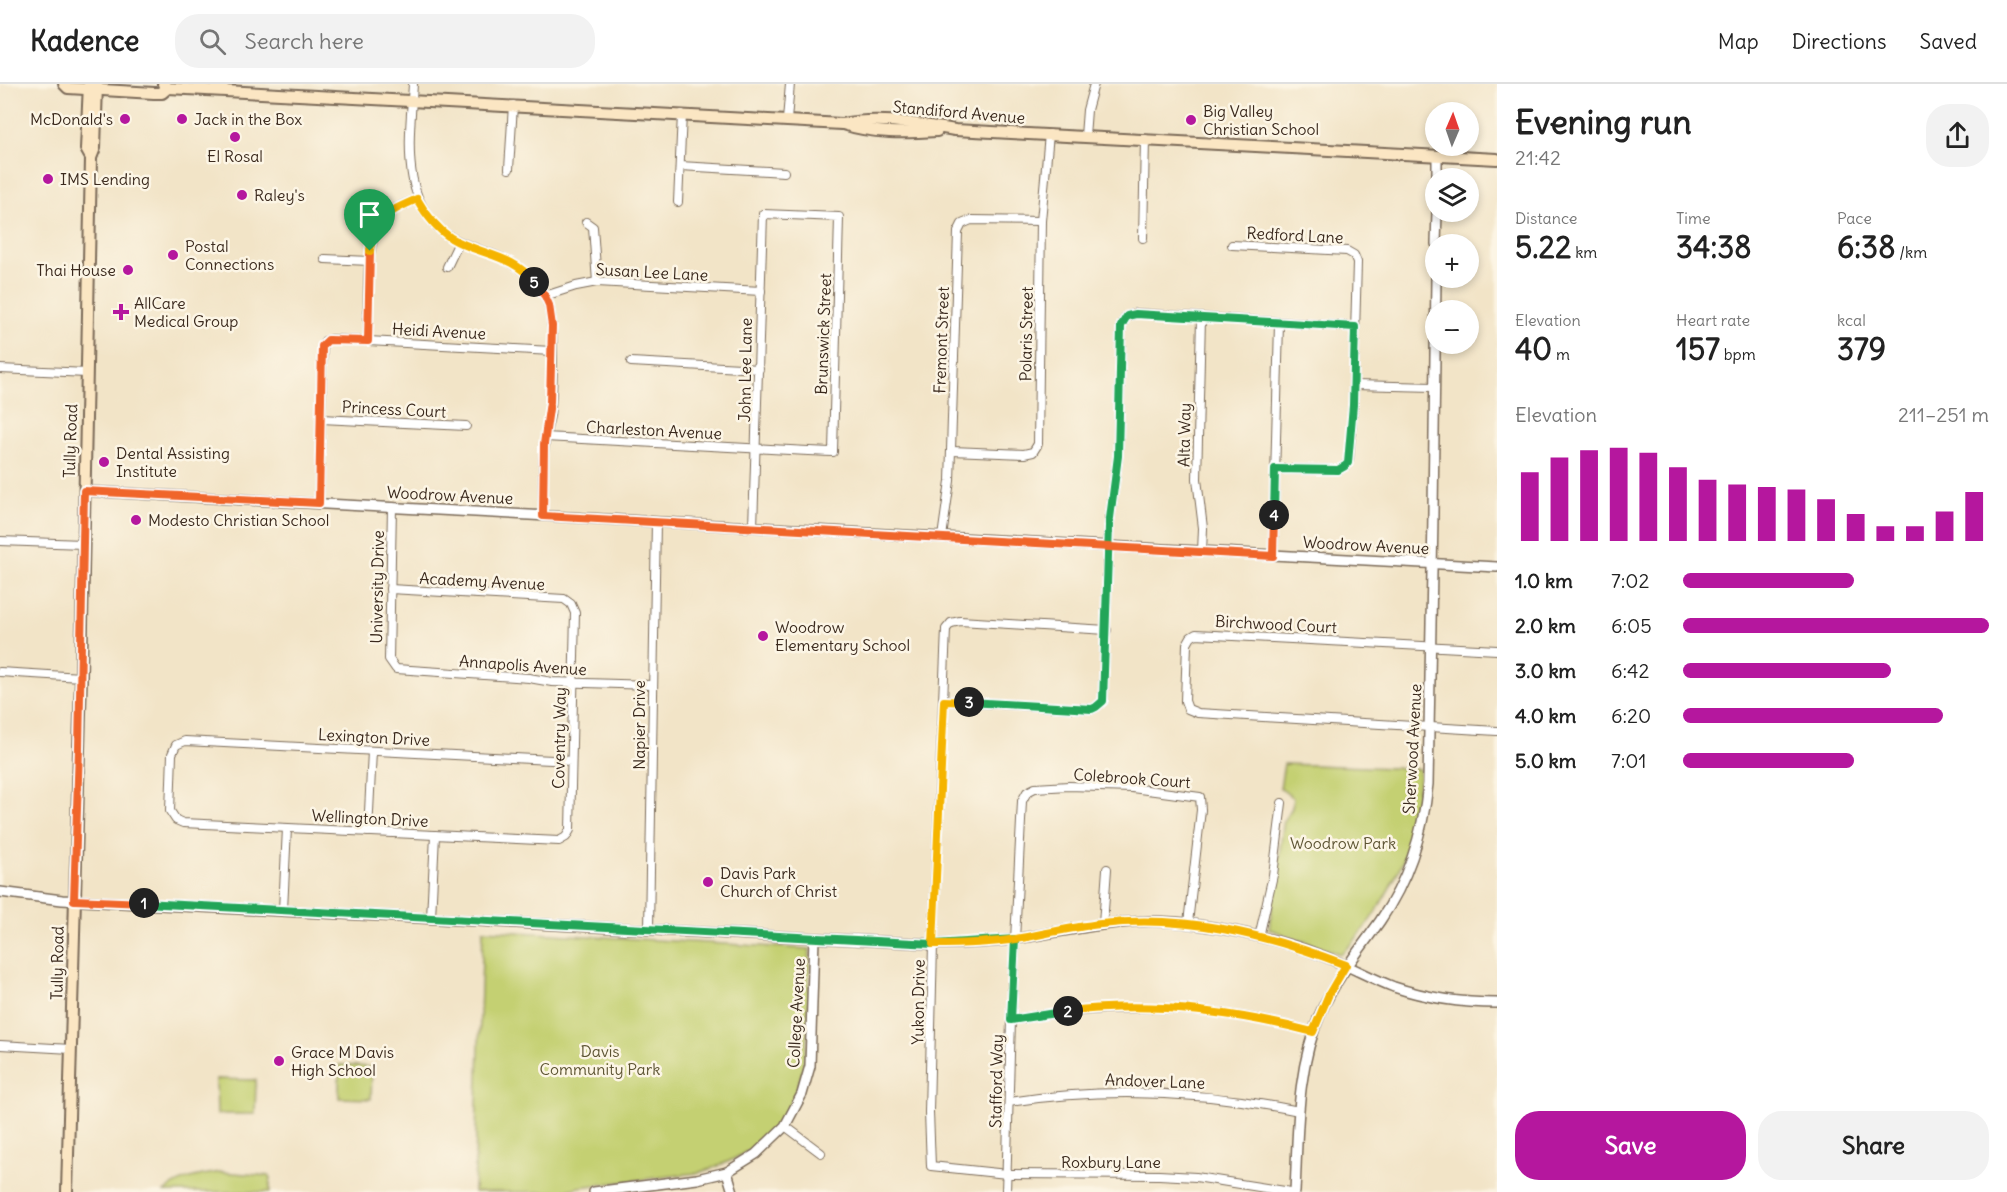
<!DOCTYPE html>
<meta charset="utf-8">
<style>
body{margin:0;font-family:Delius,sans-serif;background:#f2f2f2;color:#222;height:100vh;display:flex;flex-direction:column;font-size:22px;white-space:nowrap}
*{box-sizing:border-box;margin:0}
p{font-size:20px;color:#767676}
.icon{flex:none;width:33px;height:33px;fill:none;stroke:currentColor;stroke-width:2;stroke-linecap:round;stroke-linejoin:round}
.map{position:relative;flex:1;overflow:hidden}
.drawer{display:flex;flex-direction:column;background:#fff;width:510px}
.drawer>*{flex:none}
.needle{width:39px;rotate:2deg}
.tools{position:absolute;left:1425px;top:18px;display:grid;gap:12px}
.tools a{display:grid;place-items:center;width:54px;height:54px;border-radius:50%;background:#fff;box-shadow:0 3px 9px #0003;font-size:30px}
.pin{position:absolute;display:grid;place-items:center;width:51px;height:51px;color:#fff;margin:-62px -26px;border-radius:50% 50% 50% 0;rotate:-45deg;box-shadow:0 0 6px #0007}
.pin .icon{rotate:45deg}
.km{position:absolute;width:30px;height:30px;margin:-15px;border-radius:50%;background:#222;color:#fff;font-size:16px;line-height:30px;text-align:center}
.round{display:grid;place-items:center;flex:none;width:63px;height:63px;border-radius:24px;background:#f2f2f2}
.headline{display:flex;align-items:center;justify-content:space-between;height:102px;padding:0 18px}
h1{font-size:33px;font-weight:700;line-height:45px}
.figures{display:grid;grid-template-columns:repeat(3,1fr);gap:9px;height:102px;padding:6px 18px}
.figures div{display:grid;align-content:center}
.figures b{font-size:30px;font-weight:700}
.figures small{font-size:16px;font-weight:400}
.figures p{font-size:16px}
.chart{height:168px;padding:12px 18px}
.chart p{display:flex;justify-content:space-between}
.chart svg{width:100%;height:108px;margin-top:6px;stroke:#b5179e;stroke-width:6}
.button{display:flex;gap:12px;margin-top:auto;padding:12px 18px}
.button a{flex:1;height:69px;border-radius:24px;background:#b5179e;color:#fff;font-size:24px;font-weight:700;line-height:69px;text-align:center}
.button a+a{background:#f2f2f2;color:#222}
ul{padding:0 18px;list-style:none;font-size:20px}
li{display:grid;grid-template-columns:96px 72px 1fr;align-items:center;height:45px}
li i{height:15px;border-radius:8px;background:#b5179e}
header{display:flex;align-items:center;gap:36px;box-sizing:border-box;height:84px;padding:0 30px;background:#fff;border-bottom:2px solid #e0e0e0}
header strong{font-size:28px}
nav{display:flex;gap:33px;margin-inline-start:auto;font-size:21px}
.search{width:420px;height:54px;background:#f2f2f2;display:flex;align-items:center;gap:15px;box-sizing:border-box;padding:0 21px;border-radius:24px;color:#767676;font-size:22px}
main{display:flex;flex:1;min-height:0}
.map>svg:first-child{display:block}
.green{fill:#c4d072;stroke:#807d48;stroke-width:1.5}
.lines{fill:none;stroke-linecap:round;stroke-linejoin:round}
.minor-casing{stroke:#7b6b59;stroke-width:10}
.tertiary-casing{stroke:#7b6b59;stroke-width:12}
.secondary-casing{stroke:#7b6b59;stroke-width:14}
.minor{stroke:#fff;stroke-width:8}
.tertiary{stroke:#fff;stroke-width:9}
.secondary{stroke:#fbe6c3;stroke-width:10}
.split-1-casing{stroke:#fff;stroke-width:12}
.split-2-casing{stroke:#fff;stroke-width:12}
.split-3-casing{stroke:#fff;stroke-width:12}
.split-4-casing{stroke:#fff;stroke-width:12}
.split-5-casing{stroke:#fff;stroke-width:12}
.split-6-casing{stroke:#fff;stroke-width:12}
.split-1{stroke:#f0652b;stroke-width:8}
.split-2{stroke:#22a559;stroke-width:8}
.split-3{stroke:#f5b400;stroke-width:8}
.split-4{stroke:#22a559;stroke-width:8}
.split-5{stroke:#f0652b;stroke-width:8}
.split-6{stroke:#f5b400;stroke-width:8}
.poi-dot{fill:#b5179e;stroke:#fcf5e5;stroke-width:2}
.labels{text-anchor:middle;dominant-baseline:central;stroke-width:5;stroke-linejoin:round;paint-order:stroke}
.poi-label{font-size:16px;fill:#3b2a1e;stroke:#fcf5e5;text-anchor:start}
.street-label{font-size:16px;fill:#3b2a1e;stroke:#fcf5e5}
.park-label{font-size:16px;fill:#5d5433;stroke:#fcf5e5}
</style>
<header>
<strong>Kadence</strong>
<div class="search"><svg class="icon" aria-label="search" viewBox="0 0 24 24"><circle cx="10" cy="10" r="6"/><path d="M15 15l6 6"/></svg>Search here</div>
<nav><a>Map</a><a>Directions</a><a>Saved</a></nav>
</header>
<main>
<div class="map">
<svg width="1497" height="1108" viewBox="0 0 1497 1108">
<rect width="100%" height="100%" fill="#fcf5e5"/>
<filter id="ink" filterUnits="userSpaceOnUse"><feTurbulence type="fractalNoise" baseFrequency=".0167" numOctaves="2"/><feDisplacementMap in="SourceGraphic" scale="12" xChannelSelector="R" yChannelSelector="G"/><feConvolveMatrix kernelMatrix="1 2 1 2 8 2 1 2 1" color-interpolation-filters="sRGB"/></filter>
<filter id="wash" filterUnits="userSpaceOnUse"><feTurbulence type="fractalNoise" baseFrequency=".008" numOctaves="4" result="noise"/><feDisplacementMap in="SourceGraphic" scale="24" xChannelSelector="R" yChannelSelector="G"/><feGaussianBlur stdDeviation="1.35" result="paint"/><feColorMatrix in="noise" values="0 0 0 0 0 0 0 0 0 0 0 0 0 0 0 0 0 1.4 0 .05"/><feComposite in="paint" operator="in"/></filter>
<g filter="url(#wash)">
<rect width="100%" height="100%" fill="#f2e4c7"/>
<g class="green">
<path d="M 1284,680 L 1420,685 C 1418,705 1417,726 1413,746 C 1405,782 1369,848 1340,870 L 1269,845 L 1284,736 L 1292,724 L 1293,714 L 1280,704 Z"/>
<path d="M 483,846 L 810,865 C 808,899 810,938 805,971 C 796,1034 757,1073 697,1089 L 579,1103 L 562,1108 L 474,1108 Z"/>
<path d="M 339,981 L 372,983 L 371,1015 L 339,1014 Z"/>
<path d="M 216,995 L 256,996 L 255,1030 L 217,1030 Z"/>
<path d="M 221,1088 L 270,1092 L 270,1108 L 164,1108 C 180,1094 200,1091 221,1088 Z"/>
</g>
</g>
<g filter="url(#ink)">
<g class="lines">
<defs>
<g id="minor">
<path d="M 413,0 C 410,54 398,121 452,154 C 463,160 475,164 486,168 C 511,176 533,190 546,214 C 556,234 553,308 550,332 C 548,341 545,350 545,359 C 542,383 543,408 543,432"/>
<path d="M 787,36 L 790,0"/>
<path d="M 1085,52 L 1087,26 L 1094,0"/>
<path d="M 680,82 L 784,88"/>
<path d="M 509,85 L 513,21"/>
<path d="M 678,118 L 682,30"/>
<path d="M 586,138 L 593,143 L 597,198"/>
<path d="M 1143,154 L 1145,55"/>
<path d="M 1232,161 L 1347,167 L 1354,171 L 1357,178 L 1353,321 L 1349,376 L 1345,382 L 1338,386 L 1275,385"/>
<path d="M 325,175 L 370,177"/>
<path d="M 447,183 L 459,158"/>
<path d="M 545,212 L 576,202 L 597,198 L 761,207"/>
<path d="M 1201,234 L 1197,395 L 1203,444 L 1202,468"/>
<path d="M 368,257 C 369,225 362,154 385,132 C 394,123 406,120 417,115"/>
<path d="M 631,278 L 759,285"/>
<path d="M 0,285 L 87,289"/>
<path d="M 1354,301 L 1434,303"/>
<path d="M 321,335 L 466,342"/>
<path d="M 545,353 L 747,364 C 776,365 804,367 833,368 L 839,133 L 763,130 L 753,443"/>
<path d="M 952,367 L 1024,370 L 1033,368 L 1038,360 L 1041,137 L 1049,50"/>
<path d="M 319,419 L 322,282 L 323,262 L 325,257 L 331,255 L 552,267"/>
<path d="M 392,423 L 389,575 L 396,585 L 529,594 L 552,598 L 652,601"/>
<path d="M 942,453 L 950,397 L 958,148 L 962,140 L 971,136 L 1041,137"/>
<path d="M 0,457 L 83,460"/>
<path d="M 1273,472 L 1279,239"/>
<path d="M 390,505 L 564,515 L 571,520 L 575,529 L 570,746 L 566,753 L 559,757 L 183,739 L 176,736 L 170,727 L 172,670 L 176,661 L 185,657 L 571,677"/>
<path d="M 1107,546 L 960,537 L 951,539 L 946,545 L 933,860 L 929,1028 L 931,1082 L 1007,1090 L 1159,1091 L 1196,1093 L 1291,1108"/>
<path d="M 1497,566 L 1196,550 L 1191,553 L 1187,560 L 1185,617 L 1188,625 L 1198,629 L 1497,647"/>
<path d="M 0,588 L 81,593"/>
<path d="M 944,617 L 1092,625 L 1096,623 L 1103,617 L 1109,442 L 1118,372 L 1121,242 L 1126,233 L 1136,229 L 1355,243"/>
<path d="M 368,748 L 372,667"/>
<path d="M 283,826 L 287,744"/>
<path d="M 431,834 L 435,751"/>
<path d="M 1103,840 L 1107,785"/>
<path d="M 649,845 L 656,437"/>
<path d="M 1259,853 L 1273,791 L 1282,719"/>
<path d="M 1011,936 C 1116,917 1210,920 1313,948"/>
<path d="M 0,961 L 71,965"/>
<path d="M 1009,1018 C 1107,1003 1202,1007 1299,1027"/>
<path d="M 785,1042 L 821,1069"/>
<path d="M 1006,1108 L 1011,936 L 1022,717 L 1027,708 L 1035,704 L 1069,702 L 1132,704 L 1200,713 L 1201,726 L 1188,839"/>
</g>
<g id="tertiary">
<path d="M 1437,94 L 1437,72"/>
<path d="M 1436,160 L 1437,128"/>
<path d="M 84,407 L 1497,483"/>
<path d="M 0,808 L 62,816 L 933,860 C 960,860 989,859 1015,855 C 1074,846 1131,831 1191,840 C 1236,846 1281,856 1323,872 C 1348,881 1370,894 1394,903 C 1427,914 1462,919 1497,919"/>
<path d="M 727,1088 L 733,1108"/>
<path d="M 594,1108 L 697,1095 L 727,1088 L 756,1070 L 785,1042 L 802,1010 L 810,982 L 814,854"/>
<path d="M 1295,1108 C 1298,1047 1296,985 1321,928 C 1336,894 1359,867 1380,837 C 1409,795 1423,750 1428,700 C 1432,531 1434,363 1436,194"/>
</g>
<g id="secondary">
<path d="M 64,0 L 68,4 L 154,9 L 162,9 L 168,4"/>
<path d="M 89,0 L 86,65 L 91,74"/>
<path d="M 163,0 L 168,4 L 842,40 C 879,32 918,40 955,46 L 1497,75"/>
<path d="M 843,40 C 872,50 906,49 937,47"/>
<path d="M 67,1108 L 81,593 L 91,74 L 95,64 L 97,0"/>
</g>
</defs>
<use href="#minor" class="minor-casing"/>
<use href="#tertiary" class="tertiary-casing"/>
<use href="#secondary" class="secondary-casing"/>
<use href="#minor" class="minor"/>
<use href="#tertiary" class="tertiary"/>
<use href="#secondary" class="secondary"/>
</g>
</g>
<g class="lines" filter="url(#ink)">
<defs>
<path id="split-1" d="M 144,819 L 74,816 L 79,664 L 84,407 L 319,419 L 322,262 L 328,256 L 368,257 L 370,167"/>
<path id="split-2" d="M 144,819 L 933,860 L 1015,855 L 1011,936 L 1068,927"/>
<path id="split-3" d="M 969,618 L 944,617 L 933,860 C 960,860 989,859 1016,855 C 1044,850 1072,843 1101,840 C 1185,830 1268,851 1346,881 L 1329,910 L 1313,948 C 1233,927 1151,917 1068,927"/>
<path id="split-4" d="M 969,618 L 1092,625 L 1096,623 L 1103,617 L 1109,442 L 1118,372 L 1121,242 L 1127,232 L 1136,230 L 1355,243 L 1353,321 L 1348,379 L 1345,382 L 1338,386 L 1275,385 L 1274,431"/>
<path id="split-5" d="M 534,198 L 545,212 L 549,221 L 552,242 L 550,318 L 544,360 L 543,432 L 1273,472 L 1274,431"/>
<path id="split-6" d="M 370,167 C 373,133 390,127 417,115 C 426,131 436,144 451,154 C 479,171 513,170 534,198"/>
</defs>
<use href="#split-1" class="split-1-casing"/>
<use href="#split-2" class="split-2-casing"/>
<use href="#split-3" class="split-3-casing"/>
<use href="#split-4" class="split-4-casing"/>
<use href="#split-5" class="split-5-casing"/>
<use href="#split-6" class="split-6-casing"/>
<use href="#split-1" class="split-1"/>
<use href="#split-2" class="split-2"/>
<use href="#split-3" class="split-3"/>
<use href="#split-4" class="split-4"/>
<use href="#split-5" class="split-5"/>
<use href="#split-6" class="split-6"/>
</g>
<g class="poi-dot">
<circle cx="125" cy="35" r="6"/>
<circle cx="182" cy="35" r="6"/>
<circle cx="1191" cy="36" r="6"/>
<circle cx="235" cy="53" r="6"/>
<circle cx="48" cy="95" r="6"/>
<circle cx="242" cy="111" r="6"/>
<circle cx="173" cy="171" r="6"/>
<circle cx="128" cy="186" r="6"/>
<path d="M118 219h6v6h6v6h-6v6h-6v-6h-6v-6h6z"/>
<circle cx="104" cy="378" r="6"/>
<circle cx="136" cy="436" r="6"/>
<circle cx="763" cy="552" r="6"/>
<circle cx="708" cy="798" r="6"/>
<circle cx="279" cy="977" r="6"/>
</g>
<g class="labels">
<g class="poi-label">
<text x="1203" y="27">Big Valley<tspan x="1203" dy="18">Christian School</tspan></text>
<text x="113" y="35" text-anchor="end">McDonald's</text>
<text x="194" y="35">Jack in the Box</text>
<text x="235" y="72" text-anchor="middle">El Rosal</text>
<text x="60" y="95">IMS Lending</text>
<text x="254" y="111">Raley's</text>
<text x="185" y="162">Postal<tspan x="185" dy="18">Connections</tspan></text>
<text x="116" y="186" text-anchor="end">Thai House</text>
<text x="134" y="219">AllCare<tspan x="134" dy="18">Medical Group</tspan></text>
<text x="116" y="369">Dental Assisting<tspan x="116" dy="18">Institute</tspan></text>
<text x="148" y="436">Modesto Christian School</text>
<text x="775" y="543">Woodrow<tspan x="775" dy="18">Elementary School</tspan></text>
<text x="720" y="789">Davis Park<tspan x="720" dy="18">Church of Christ</tspan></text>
<text x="291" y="968">Grace M Davis<tspan x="291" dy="18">High School</tspan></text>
</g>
<g class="street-label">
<text transform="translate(959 28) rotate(5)">Standiford Avenue</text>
<text transform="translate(1295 151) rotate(3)">Redford Lane</text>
<text transform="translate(652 188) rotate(3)">Susan Lee Lane</text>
<text transform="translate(439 247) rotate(3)">Heidi Avenue</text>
<text transform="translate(823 250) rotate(-88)">Brunswick Street</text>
<text transform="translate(1026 250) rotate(-89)">Polaris Street</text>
<text transform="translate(941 256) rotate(-88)">Fremont Street</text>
<text transform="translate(745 286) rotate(-89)">John Lee Lane</text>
<text transform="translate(394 325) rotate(3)">Princess Court</text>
<text transform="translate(654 346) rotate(3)">Charleston Avenue</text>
<text transform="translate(1184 351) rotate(-89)">Alta Way</text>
<text transform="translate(70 357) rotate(-88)">Tully Road</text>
<text transform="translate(450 411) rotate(3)">Woodrow Avenue</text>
<text transform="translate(1366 461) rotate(3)">Woodrow Avenue</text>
<text transform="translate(482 497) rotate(3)">Academy Avenue</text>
<text transform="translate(377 503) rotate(-89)">University Drive</text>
<text transform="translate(1276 540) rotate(3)">Birchwood Court</text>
<text transform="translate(523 581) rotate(4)">Annapolis Avenue</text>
<text transform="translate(639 641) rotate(-90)">Napier Drive</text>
<text transform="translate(374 653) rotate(3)">Lexington Drive</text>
<text transform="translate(559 654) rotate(-89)">Coventry Way</text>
<text transform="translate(1412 665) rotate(-87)">Sherwood Avenue</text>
<text transform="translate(1132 694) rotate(4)">Colebrook Court</text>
<text transform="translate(370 734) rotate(3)">Wellington Drive</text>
<text transform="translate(57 879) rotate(-89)">Tully Road</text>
<text transform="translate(918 918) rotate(-89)">Yukon Drive</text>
<text transform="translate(796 929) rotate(-87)">College Avenue</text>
<text transform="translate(996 997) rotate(-89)">Stafford Way</text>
<text transform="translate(1155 997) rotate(2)">Andover Lane</text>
<text x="1111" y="1078">Roxbury Lane</text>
</g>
<g class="park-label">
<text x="1343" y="759">Woodrow Park</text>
<text x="600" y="967">Davis<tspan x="600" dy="18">Community Park</tspan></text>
</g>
</g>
</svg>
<div class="tools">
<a><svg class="needle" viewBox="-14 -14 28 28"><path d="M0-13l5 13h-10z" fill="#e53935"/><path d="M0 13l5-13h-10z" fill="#767676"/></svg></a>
<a><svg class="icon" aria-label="layers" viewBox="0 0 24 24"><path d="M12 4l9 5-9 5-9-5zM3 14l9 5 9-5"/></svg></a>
<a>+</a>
<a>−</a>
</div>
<div class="pin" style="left:370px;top:167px;background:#1e9e55"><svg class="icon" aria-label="arrive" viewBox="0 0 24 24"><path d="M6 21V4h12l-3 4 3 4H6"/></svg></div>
<b class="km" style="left:144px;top:819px">1</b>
<b class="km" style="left:1068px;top:927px">2</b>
<b class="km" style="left:969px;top:618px">3</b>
<b class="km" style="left:1274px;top:431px">4</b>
<b class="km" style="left:534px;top:198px">5</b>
</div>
<section class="drawer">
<div class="headline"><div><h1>Evening run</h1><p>21:42</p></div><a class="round"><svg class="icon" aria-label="share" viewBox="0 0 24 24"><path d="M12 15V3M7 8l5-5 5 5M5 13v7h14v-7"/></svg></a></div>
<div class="figures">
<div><p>Distance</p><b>5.22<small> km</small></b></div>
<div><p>Time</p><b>34:38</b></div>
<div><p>Pace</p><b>6:38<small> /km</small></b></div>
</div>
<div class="figures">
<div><p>Elevation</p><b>40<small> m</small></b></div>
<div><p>Heart rate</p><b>157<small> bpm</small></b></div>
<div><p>kcal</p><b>379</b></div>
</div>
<div class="chart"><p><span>Elevation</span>211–251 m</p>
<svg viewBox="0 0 160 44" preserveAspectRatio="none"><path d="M5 44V16M15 44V10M25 44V7M35 44V6M45 44V8M55 44V14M65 44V19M75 44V21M85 44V22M95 44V23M105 44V27M115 44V33M125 44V38M135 44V38M145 44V32M155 44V24"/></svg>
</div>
<ul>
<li><b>1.0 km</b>7:02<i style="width:56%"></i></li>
<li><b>2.0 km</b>6:05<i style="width:100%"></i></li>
<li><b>3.0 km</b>6:42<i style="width:68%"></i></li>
<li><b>4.0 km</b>6:20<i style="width:85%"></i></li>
<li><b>5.0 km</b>7:01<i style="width:56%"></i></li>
</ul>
<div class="button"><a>Save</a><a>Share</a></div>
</section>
</main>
